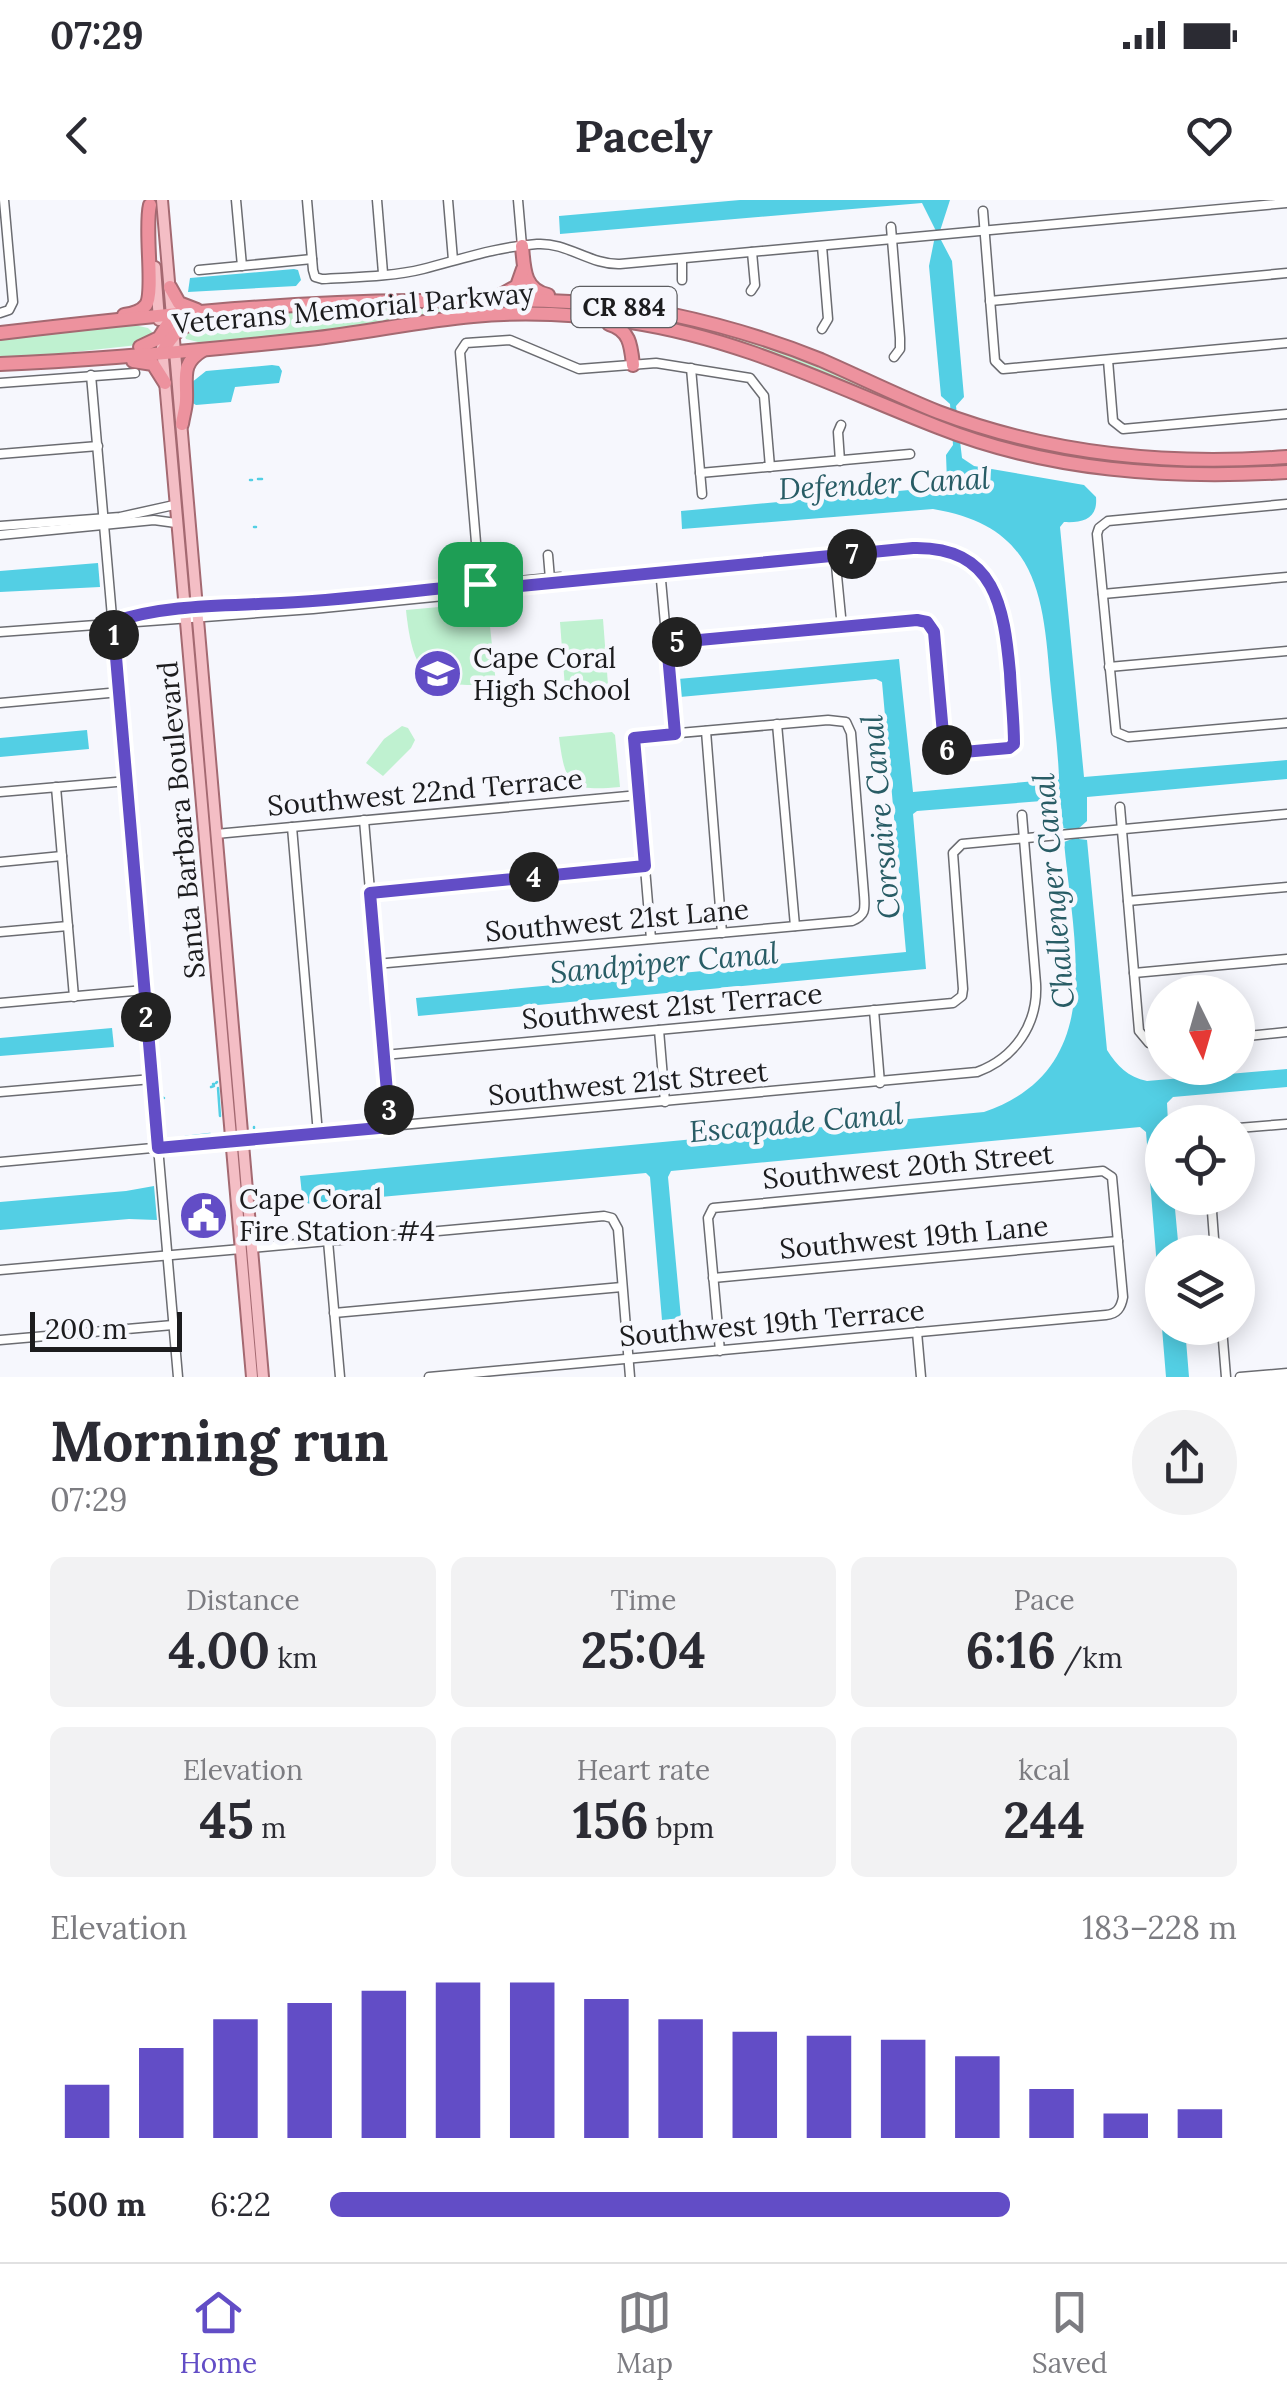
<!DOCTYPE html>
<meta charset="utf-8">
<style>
body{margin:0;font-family:Lora,serif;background:#f2f2f3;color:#2b2b33;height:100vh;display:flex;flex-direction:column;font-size:38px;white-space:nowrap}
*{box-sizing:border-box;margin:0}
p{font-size:32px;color:#7c7c81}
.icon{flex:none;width:55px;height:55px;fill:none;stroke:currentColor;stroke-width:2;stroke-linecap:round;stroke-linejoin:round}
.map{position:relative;height:1177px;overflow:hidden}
.drawer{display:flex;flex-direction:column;background:#fff;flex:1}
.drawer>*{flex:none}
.needle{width:65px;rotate:175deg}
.controls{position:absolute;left:1145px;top:775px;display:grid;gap:20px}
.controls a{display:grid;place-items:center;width:110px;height:110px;border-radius:50%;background:#fff;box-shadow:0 5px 25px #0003;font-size:50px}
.scale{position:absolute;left:30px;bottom:25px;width:152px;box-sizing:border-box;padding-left:10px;border:5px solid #1c1c1e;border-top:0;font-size:28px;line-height:35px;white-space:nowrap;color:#1c1c1e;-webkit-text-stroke:8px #f6f7fd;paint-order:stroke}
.pin{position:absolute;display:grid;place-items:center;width:85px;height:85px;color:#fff;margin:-42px;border-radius:20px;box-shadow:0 5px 15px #0006}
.km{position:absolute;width:50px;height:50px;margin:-25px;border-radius:50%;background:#222;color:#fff;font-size:28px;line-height:50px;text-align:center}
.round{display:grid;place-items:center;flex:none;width:105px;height:105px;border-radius:52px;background:#f2f2f3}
.overview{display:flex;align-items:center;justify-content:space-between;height:170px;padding:0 50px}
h1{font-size:55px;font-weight:700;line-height:75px}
.metrics{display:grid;grid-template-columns:repeat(3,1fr);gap:15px;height:170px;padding:10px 50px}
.metrics div{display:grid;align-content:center;border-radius:15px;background:#f2f2f3;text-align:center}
.metrics b{font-size:50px;font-weight:700}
.metrics small{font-size:28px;font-weight:400}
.metrics p{font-size:28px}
.chart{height:280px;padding:20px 50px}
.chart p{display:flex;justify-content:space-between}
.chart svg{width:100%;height:180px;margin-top:10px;stroke:#624dc6;stroke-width:6}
ul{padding:0 50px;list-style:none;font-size:32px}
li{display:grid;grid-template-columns:160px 120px 1fr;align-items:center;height:75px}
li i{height:25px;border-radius:12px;background:#624dc6}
.status{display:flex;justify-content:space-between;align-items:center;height:70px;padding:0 50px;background:#fff;direction:ltr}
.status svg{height:28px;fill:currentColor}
header{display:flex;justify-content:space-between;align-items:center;height:130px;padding:0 50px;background:#fff;font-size:45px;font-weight:700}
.menu{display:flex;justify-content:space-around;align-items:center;height:140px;border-top:2px solid #e1e1e2;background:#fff;font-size:28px;color:#7c7c81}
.menu a{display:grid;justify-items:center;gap:5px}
.menu .selected{color:#624dc6}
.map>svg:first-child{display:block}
.green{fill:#bff1d0}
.water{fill:#53cfe4}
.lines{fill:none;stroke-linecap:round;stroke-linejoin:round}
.stream{stroke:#53cfe4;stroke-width:2.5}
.minor-casing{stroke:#6b6c71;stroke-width:11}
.major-casing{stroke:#a46971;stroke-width:14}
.highway-casing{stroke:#a46971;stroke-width:16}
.minor{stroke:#fff;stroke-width:8}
.major{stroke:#f4bec5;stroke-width:10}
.highway{stroke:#ed929e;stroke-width:12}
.route-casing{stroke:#fff;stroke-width:20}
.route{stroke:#624dc6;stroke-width:12}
.labels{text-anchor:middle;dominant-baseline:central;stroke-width:9;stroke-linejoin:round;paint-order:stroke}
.shield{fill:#f6f7fd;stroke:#5d5e61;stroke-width:2.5}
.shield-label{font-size:25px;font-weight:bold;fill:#1c1c1e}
.street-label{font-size:28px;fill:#1c1c1e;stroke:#f6f7fd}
.poi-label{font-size:28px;fill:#1c1c1e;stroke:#f6f7fd;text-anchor:start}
.water-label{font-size:30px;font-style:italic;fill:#285c65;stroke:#f6f7fd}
</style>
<div class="status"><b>07:29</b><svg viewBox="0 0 49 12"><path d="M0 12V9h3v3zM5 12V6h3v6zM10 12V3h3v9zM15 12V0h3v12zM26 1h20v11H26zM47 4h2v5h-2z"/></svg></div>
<header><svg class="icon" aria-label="back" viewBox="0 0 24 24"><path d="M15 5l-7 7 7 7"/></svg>Pacely<svg class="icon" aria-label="heart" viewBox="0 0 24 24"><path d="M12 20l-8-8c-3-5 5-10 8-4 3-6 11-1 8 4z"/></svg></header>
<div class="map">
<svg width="1287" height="1177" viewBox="0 0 1287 1177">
<rect width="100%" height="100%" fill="#f6f7fd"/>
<g class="green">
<path d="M 529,104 L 621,111 L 700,126 L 768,145 L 1017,241 L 1287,262 L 1287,267 L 1156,270 L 1043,253 L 935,220 L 755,147 L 710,134 L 571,111 L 206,144 L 186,139 L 183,131 L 200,124 L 265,118 L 288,111 L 344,107 Z"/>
<path d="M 134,125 L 148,128 L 155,135 L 138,145 L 0,160 L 0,138 Z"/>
<path d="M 483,403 L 488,407 L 496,484 C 428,489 413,478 406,410 Z"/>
<path d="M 603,419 L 609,498 L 566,501 L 560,422 Z"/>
<path d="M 402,526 L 408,528 L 415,540 L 411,548 L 383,576 L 366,563 L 384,539 Z"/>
<path d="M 612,532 L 615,535 L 620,587 C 570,592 565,585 559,537 Z"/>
</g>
<g class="water">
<path d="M 740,0 L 950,0 L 940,31 L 941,40 L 952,61 L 964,197 L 956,206 L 962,258 L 974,266 L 1084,285 L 1096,297 C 1098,319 1083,323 1064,322 L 1060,327 L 1084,577 L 1287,560 L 1287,579 L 1087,597 L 1087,621 L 1078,629 L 1079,639 L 1087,640 L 1107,850 C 1117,866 1128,877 1147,881 L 1287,869 L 1287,887 L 1173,897 L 1167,903 L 1168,922 L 1162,922 L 1162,998 L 1174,998 L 1179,1052 L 1162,1052 L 1162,1128 L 1185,1128 L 1189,1177 L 1166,1177 L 1146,932 L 1140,927 L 671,971 L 668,977 L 681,1118 L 662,1120 L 650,977 L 646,973 L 303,1004 L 300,976 L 984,912 C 1109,869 1073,743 1064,642 L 1072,639 L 1071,630 L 1063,628 L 1061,605 L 1055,600 L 917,611 L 913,614 L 926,769 L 418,816 L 416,798 L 906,752 L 882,482 L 876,479 L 680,497 L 678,479 L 899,459 L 913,592 L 1059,579 C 1058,546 1053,513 1050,480 C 1043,392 1036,326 933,309 L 682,329 L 681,311 L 942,287 L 947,281 L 946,255 L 953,245 L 950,204 L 941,196 L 929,66 L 936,31 L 922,3 L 560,34 L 559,16 Z"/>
<path d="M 294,69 L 298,70 L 301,80 L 296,86 L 188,92 L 190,78 Z"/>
<path d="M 272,165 L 279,166 L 282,171 L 279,183 L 235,187 L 231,202 L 196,205 L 191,202 L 191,183 L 206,171 Z"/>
<path d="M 98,363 L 100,387 L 0,392 L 0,371 Z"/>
<path d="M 87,530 L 89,549 L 0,557 L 0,538 Z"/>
<path d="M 112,828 L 114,847 L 0,856 L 0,838 Z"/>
<path d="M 154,986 L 157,1020 L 129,1019 L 0,1030 L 0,1002 L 126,991 Z"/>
</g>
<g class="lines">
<g class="stream">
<path d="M 258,279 L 262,279"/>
<path d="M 250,280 L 252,280"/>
<path d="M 254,327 L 256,327"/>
<path d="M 216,883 L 217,882"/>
<path d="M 213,884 L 214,884"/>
<path d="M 211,887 L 214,886"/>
<path d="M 218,888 L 220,916"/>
<path d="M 162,897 L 164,898"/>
<path d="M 254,928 L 254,927"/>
<path d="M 185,937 L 210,934"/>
</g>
<defs>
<g id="minor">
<path d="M 236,0 L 242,66"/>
<path d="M 307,0 L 313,70 L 315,77 L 322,79 C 354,77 391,77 423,69 C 462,59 496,47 537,44 C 567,42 590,65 620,64 L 1287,3"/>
<path d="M 377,0 L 383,73"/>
<path d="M 448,0 L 453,60"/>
<path d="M 518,0 L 522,46"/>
<path d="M 983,11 L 995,161 L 1003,169 L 1287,143"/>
<path d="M 891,27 L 900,138 L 900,149 L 894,157"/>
<path d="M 199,70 L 312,59"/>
<path d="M 682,80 L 682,59"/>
<path d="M 751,91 L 755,85 L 752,52"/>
<path d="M 990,101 L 1287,73"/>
<path d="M 0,113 L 9,110 L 13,102 L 4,0"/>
<path d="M 822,129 L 828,119 L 822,46"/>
<path d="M 1108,160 L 1113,221 L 1123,229 L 1287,214"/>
<path d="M 691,168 L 702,294"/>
<path d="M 91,175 L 178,1177"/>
<path d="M 0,183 L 135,173"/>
<path d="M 0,254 L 98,246"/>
<path d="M 840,261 L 838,232 L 841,225"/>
<path d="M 700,273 L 910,254"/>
<path d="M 1287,304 L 1108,321 L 1099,328 L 1097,334 L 1116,532 L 1128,537 L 1287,523"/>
<path d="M 0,326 L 120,317 L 174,305"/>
<path d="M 0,335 L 154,320 L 176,323"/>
<path d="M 548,355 L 550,379"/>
<path d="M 835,355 L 842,427"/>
<path d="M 679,367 L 710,365"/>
<path d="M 660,369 L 675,534"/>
<path d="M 480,390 L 460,152 L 466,143 L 510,140 L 579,169 L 656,163 L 750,178 L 764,196 L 770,267"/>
<path d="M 1103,394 L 1287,377"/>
<path d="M 117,420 L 130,416 L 197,408 L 301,402 L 560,377"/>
<path d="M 0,432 L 313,409 L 928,348 C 1000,358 1005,413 1009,473 C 1011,496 1015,520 1014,544 C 999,554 965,555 947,550 L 944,545 L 934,432 L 927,422 L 667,443"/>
<path d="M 1109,467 L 1287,451"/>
<path d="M 0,503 L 120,492"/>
<path d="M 777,524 L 795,726"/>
<path d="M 706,531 L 722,733"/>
<path d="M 56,587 L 74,797"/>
<path d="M 0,592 L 128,581"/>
<path d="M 1120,607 L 1139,831 L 1149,843 L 1162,844"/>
<path d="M 364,620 L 390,927"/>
<path d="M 292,627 L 318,934"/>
<path d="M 216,634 L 639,595"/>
<path d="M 0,662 L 62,656"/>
<path d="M 370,693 L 645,666"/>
<path d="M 1128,701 L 1287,687"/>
<path d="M 0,732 L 68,726"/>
<path d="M 376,764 L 852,721 C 866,715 865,709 864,695 L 851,533 L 846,522 L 828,520 L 634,537 L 651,739"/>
<path d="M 1134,773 L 1287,759"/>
<path d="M 0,803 L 144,790"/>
<path d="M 874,810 L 880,883"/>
<path d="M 659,830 L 665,902"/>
<path d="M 1238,837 L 1287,832"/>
<path d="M 384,855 L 953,803 L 962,796 L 963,789 L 953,653 L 962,644 L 1287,614"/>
<path d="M 0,892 L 152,879"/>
<path d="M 1238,928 L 1287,924"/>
<path d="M 0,962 L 977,872 C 1015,858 1038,824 1036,784 L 1022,615"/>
<path d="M 1211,998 L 1215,1052"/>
<path d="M 328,1041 L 340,1177"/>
<path d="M 252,1048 L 604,1016 L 612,1018 L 618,1029 L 630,1177"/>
<path d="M 0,1070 L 241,1049"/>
<path d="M 713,1078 L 1118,1041"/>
<path d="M 334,1113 L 622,1087"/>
<path d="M 1222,1128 L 1226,1177"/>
<path d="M 917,1132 L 921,1177"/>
<path d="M 0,1140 L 173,1125"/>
<path d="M 429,1177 L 1106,1115 C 1117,1114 1121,1108 1123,1097 L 1112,977 L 1103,971 L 713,1008 L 708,1018 L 720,1151"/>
<path d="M 1240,1177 L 1287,1173"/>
</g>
<g id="major">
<path d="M 162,0 L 263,1177"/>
<path d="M 155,67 L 159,120"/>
<path d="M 162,147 L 252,1177"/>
</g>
<g id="highway">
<path d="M 522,46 C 524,67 523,90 548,95"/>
<path d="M 170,87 L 179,103 L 197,110"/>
<path d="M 501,95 L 517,86 L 523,69"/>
<path d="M 124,115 C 133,114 141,112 146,105 C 155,92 144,29 150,5"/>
<path d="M 609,124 C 630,130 631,146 633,165"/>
<path d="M 0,133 C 137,117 276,102 414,101 C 500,100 584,97 669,114 C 721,125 772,140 821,160 C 860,177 898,196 938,212 C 1049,254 1169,266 1287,257"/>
<path d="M 140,147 L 159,138 L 173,116"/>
<path d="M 163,151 C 173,134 181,124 202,121"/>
<path d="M 133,161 L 153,164 L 165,183"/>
<path d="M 0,164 C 103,160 207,150 309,139 C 364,133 418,121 473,116 C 526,111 579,114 631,122 C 743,139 835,187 938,227 C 1049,271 1169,279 1287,272"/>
<path d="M 182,224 C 183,216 186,208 186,200 C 187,177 180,164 203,150"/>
</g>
</defs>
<use href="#minor" class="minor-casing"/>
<use href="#major" class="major-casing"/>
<use href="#highway" class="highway-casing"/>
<use href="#minor" class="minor"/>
<use href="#major" class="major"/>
<use href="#highway" class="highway"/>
</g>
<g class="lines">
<defs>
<path id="route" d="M 913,348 C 996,346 1004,408 1010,473 C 1011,496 1014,520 1014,544 L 1009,548 L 952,553 L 944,545 L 934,432 L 927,422 L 917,420 L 667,443 L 675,534 L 634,538 L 645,666 L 370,693 L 390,927 L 158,948 L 113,422 C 165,404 226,406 281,403 C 347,400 414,391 480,384 L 480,390 Z"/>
</defs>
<use href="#route" class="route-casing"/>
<use href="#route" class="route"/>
</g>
<defs>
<symbol id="school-disc" viewBox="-11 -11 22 22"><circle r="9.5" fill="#624dc6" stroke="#f6f7fd"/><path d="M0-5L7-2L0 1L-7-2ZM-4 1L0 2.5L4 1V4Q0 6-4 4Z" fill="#fff"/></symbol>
<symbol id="civic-disc" viewBox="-11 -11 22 22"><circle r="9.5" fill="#624dc6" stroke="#f6f7fd"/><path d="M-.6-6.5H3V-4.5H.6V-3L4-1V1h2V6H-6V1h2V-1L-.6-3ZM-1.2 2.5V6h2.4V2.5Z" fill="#fff"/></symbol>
</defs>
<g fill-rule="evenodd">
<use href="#school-disc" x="410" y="446" width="55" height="55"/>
<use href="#civic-disc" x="176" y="988" width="55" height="55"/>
</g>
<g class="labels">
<rect class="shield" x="571.5" y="87" width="105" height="40" rx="8"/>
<g class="shield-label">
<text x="624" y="107">CR 884</text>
</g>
<g class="street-label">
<text transform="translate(353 108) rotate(-5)">Veterans Memorial Parkway</text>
<text transform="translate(425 592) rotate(-5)">Southwest 22nd Terrace</text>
<text transform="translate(181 620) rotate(-95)">Santa Barbara Boulevard</text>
<text transform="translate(617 720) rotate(-5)">Southwest 21st Lane</text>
<text transform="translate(672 806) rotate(-5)">Southwest 21st Terrace</text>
<text transform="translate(628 883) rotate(-5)">Southwest 21st Street</text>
<text transform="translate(908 966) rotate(-5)">Southwest 20th Street</text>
<text transform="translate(914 1037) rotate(-5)">Southwest 19th Lane</text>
<text transform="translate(772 1123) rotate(-5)">Southwest 19th Terrace</text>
</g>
<g class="poi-label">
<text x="473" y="458">Cape Coral<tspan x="473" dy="32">High School</tspan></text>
<text x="239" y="999">Cape Coral<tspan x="239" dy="32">Fire Station #4</tspan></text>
</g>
<g class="water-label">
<text transform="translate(884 283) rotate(-3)">Defender Canal</text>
<text transform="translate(880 617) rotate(-95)">Corsaire Canal</text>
<text transform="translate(1053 691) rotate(-95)">Challenger Canal</text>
<text transform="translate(664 762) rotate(-5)">Sandpiper Canal</text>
<text transform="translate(796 922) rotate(-5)">Escapade Canal</text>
</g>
</g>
</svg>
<div class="controls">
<a><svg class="needle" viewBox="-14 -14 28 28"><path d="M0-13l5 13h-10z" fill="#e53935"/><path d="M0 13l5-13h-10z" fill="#7c7c81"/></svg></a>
<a><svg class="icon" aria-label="locate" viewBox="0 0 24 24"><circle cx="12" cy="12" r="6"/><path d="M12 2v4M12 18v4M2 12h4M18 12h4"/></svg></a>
<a><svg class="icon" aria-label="layers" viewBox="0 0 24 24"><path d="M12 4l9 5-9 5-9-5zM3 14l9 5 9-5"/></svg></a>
</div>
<div class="scale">200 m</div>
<div class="pin" style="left:480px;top:384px;background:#1e9e55"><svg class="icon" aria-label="arrive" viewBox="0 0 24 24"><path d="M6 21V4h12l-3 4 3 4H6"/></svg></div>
<b class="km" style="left:114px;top:435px">1</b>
<b class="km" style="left:146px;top:817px">2</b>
<b class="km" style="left:389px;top:910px">3</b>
<b class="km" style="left:534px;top:677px">4</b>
<b class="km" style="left:677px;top:442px">5</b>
<b class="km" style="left:947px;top:550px">6</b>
<b class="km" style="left:852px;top:354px">7</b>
</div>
<section class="drawer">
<div class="overview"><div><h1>Morning run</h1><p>07:29</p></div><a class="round"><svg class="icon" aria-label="share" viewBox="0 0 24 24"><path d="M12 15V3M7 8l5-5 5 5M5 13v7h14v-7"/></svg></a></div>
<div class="metrics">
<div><p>Distance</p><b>4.00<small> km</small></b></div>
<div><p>Time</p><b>25:04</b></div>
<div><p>Pace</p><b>6:16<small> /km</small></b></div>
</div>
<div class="metrics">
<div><p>Elevation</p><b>45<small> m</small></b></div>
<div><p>Heart rate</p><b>156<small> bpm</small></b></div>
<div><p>kcal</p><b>244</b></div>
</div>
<div class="chart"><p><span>Elevation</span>183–228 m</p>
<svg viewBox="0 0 160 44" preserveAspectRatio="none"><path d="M5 44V31M15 44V22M25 44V15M35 44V11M45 44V8M55 44V6M65 44V6M75 44V10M85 44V15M95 44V18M105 44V19M115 44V20M125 44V24M135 44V32M145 44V38M155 44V37"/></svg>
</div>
<ul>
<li><b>500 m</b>6:22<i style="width:75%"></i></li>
</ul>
</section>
<nav class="menu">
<a class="selected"><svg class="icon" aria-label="home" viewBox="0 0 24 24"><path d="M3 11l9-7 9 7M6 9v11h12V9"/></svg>Home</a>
<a><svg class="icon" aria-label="map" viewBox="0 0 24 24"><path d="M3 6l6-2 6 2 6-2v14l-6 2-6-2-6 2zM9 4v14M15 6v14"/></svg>Map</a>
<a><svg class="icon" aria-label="saved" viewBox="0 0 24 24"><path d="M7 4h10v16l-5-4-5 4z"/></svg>Saved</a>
</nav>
